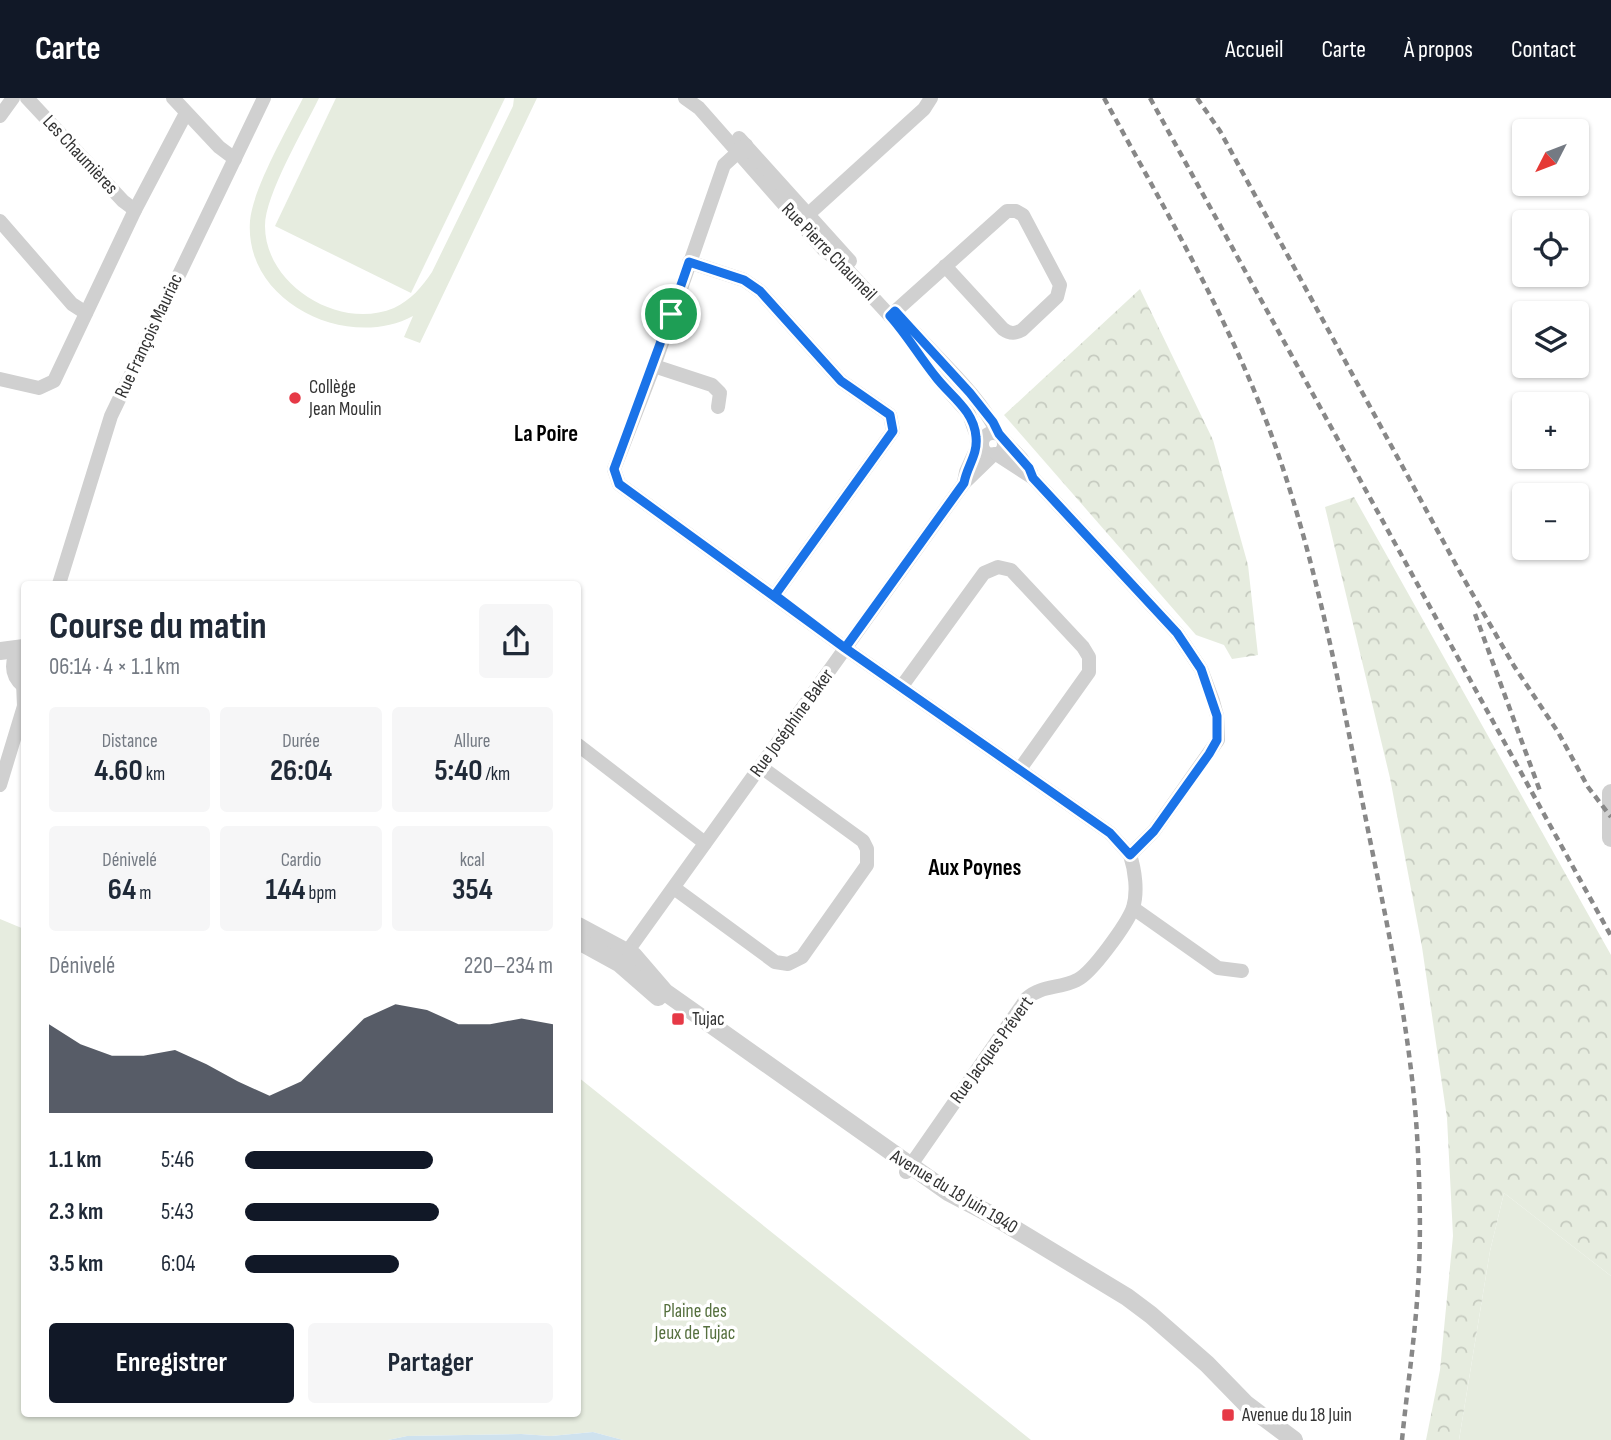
<!DOCTYPE html>
<html lang="fr">
<meta charset="utf-8">
<style>
body{margin:0;font-family:"Sofia Sans Condensed",sans-serif;background:#f6f6f7;color:#1f2937;height:100vh;display:flex;flex-direction:column;font-size:26px;white-space:nowrap}
*{box-sizing:border-box;margin:0}
p{font-size:23px;color:#747a83}
.icon{flex:none;width:38px;height:38px;fill:none;stroke:currentColor;stroke-width:2;stroke-linecap:round;stroke-linejoin:round}
.map{position:relative;flex:1;overflow:hidden}
.sheet{position:absolute;left:21px;top:483px;width:560px;height:836px;display:flex;flex-direction:column;background:#fff;border-radius:7px;box-shadow:0 2px 5px #0004}
.sheet>*{flex:none}
.needle{width:46px;rotate:228deg}
.tools{position:absolute;left:1512px;top:21px;display:grid;gap:14px}
.tools a{display:grid;place-items:center;width:77px;height:77px;border-radius:7px;background:#fff;box-shadow:0 2px 5px #0004;font-size:35px}
.pin{position:absolute;display:grid;place-items:center;width:60px;height:60px;color:#fff;margin:-30px;border:4px solid #fff;border-radius:50%;box-shadow:0 2px 7px #0007}
.round{display:grid;place-items:center;flex:none;width:74px;height:74px;border-radius:7px;background:#f6f6f7}
.overview{display:flex;align-items:center;justify-content:space-between;height:119px;padding:0 28px}
h1{font-size:38px;font-weight:700;line-height:52px}
.figures{display:grid;grid-template-columns:repeat(3,1fr);gap:10px;height:119px;padding:7px 28px}
.figures div{display:grid;align-content:center;border-radius:7px;background:#f6f6f7;text-align:center}
.figures b{font-size:30px;font-weight:700}
.figures small{font-size:19px;font-weight:400}
.figures p{font-size:19px}
.chart{height:196px;padding:14px 28px}
.chart p{display:flex;justify-content:space-between}
.chart svg{width:100%;height:126px;margin-top:7px;fill:#111827;opacity:.7}
.primary-button{display:flex;gap:14px;margin-top:auto;padding:14px 28px}
.primary-button a{flex:1;height:80px;border-radius:7px;background:#111827;color:#fff;font-size:28px;font-weight:700;line-height:80px;text-align:center}
.primary-button a+a{background:#f6f6f7;color:#1f2937}
ul{padding:0 28px;list-style:none;font-size:23px}
li{display:grid;grid-template-columns:112px 84px 1fr;align-items:center;height:52px}
li i{height:18px;border-radius:9px;background:#111827}
header{display:flex;align-items:center;gap:42px;box-sizing:border-box;height:98px;padding:0 35px;background:#111827;color:#fff}
header strong{font-size:33px}
nav{display:flex;gap:38px;margin-inline-start:auto;font-size:24px}
.map>svg:first-child{display:block}
.green{fill:#e6ecdf}
.forest{fill:url(#forest-crowns)}
.water{fill:#cfe2ee}
.lines{fill:none;stroke-linecap:round;stroke-linejoin:round}
.minor{stroke:#d0d0d0;stroke-width:14}
.tertiary{stroke:#d0d0d0;stroke-width:18}
.rail{stroke:#888;stroke-width:4.5;stroke-dasharray:7 5;stroke-linecap:butt}
.route-casing{stroke:#fff;stroke-width:14}
.route{stroke:#1a73e8;stroke-width:9}
.poi-dot{fill:#e63946;stroke:#fff;stroke-width:2.5}
.labels{text-anchor:middle;dominant-baseline:central;stroke-width:7;stroke-linejoin:round;paint-order:stroke}
.street-label{font-size:19px;fill:#333;stroke:#fff}
.poi-label{font-size:19px;fill:#333;stroke:#fff;text-anchor:start}
.park-label{font-size:19px;fill:#56703f;stroke:#fff}
.quarter-label{font-size:23px;font-weight:bold;fill:#000;stroke:#fff}
</style>
<header>
<strong>Carte</strong>
<nav><a>Accueil</a><a>Carte</a><a>À propos</a><a>Contact</a></nav>
</header>
<div class="map">
<svg width="1611" height="1342" viewBox="0 0 1611 1342">
<defs>
<pattern id="forest-crowns" width="20" height="18" patternUnits="userSpaceOnUse" patternTransform="scale(1.75)"><rect width="20" height="18" fill="#e6ecdf"/><path d="M2 6a3 3 0 1 1 6 0M12 15a3 3 0 1 1 6 0" fill="none" stroke="#c6cbc0"/></pattern>
</defs>
<rect width="100%" height="100%" fill="#fff"/>
<g class="green">
<path d="M 303,0 L 319,0 C 304,31 265,97 265,128 C 265,187 339,233 394,210 C 411,202 422,189 432,174 L 513,8 L 514,0 L 537,0 L 420,245 L 404,239 L 413,218 C 348,253 244,205 250,123 C 253,90 287,32 303,0 Z"/>
<path d="M 336,0 L 505,0 L 411,195 L 275,128 Z"/>
<path d="M 0,821 L 24,831 L 24,1316 L 578,1316 L 578,979 L 1031,1342 L 623,1342 L 593,1334 L 551,1338 L 521,1336 L 407,1338 L 388,1342 L 0,1342 Z"/>
<path d="M 1504,1095 L 1611,1178 L 1611,1342 L 1459,1342 L 1490,1153 Z"/>
</g>
<g class="forest">
<path d="M 1140,191 L 1213,342 L 1248,467 L 1258,557 L 1232,561 L 1224,547 L 1196,537 L 1004,317 Z"/>
<path d="M 1354,399 L 1611,857 L 1611,1178 L 1504,1095 L 1490,1153 L 1459,1342 L 1426,1342 L 1440,1272 L 1453,1138 L 1447,1020 L 1422,849 L 1390,680 L 1325,409 Z"/>
</g>
<path class="water" d="M 593,1334 L 623,1342 L 388,1342 L 407,1338 L 521,1336 L 551,1338 Z"/>
<g class="lines">
<g class="minor">
<path d="M 27,0 L 123,103 L 135,112"/>
<path d="M 173,0 L 219,49 L 235,61"/>
<path d="M 685,0 L 699,10 L 823,151 L 843,167 L 890,218 L 912,243 L 936,279 L 969,316 L 977,339 L 976,352 L 966,374 L 964,384"/>
<path d="M 0,18 L 13,0"/>
<path d="M 739,40 L 850,163"/>
<path d="M 746,47 L 724,67 L 654,268 L 614,371 L 619,386 L 845,550 L 1110,735 L 1130,757"/>
<path d="M 803,121 L 924,11 L 931,0"/>
<path d="M 0,123 L 72,206 L 86,215"/>
<path d="M 689,164 L 744,182 L 760,193 L 841,283 L 890,317 L 893,333 L 775,497"/>
<path d="M 890,218 L 1007,113 L 1016,113 L 1023,117 L 1060,187 L 1057,199 L 1022,232 C 1015,236 1010,236 1003,231 L 945,168"/>
<path d="M 915,235 C 943,266 980,298 998,336"/>
<path d="M 654,268 L 712,287 L 720,295 L 718,309"/>
<path d="M 0,281 L 39,290 L 54,283 L 135,112 L 186,15"/>
<circle cx="993" cy="346" r="11"/>
<path d="M 1003,341 L 1021,360 L 1031,375"/>
<path d="M 59,486 L 111,318 L 264,0"/>
<path d="M 902,588 L 984,475 L 998,469 L 1011,472 L 1083,549 L 1089,559 L 1089,574 L 1020,671"/>
<path d="M 578,647 L 705,745"/>
<path d="M 0,687 L 24,608 L 23,585"/>
<path d="M 674,790 L 775,864 L 788,866 L 802,859 L 867,767 L 867,751 L 863,743 L 761,669"/>
<path d="M 1133,810 L 1218,870 L 1242,873"/>
<path d="M 622,861 L 964,385 L 994,356"/>
<path d="M 906,1074 L 1027,900 C 1042,887 1059,891 1077,882 C 1092,875 1127,826 1133,810 C 1138,794 1135,772 1130,757 L 1154,733 L 1218,642 L 1217,618 L 1213,603 L 1201,571 L 1177,535 L 1033,380 L 996,356"/>
</g>
<g class="tertiary">
<path d="M 24,551 C 12,561 12,576 24,586"/>
<path d="M 0,553 L 24,550"/>
<path d="M 1611,695 L 1611,740"/>
<path d="M 578,828 L 634,858 L 665,894 L 948,1094 L 990,1116 L 1127,1199 L 1151,1217 L 1207,1266 L 1246,1306 L 1294,1342"/>
<path d="M 579,843 L 619,865 L 658,899"/>
</g>
<g class="rail">
<path d="M 1104,0 C 1163,108 1227,217 1270,333 C 1316,459 1340,591 1366,722 C 1388,832 1413,942 1418,1055 C 1420,1099 1421,1144 1418,1188 C 1415,1240 1407,1291 1402,1342"/>
<path d="M 1150,0 L 1611,838"/>
<path d="M 1197,0 L 1220,33 L 1461,476 L 1514,568 L 1558,634 L 1588,689 L 1611,719"/>
<path d="M 1475,516 L 1540,693"/>
</g>
</g>
<g class="lines">
<defs>
<path id="route" d="M 671,216 L 614,371 L 619,386 L 845,550 L 1110,735 L 1130,757 L 1154,733 L 1209,656 L 1217,642 L 1217,618 L 1201,571 L 1177,535 L 1033,380 L 1029,370 L 999,336 L 993,324 L 970,295 L 895,213 L 890,218 C 907,237 919,258 935,278 C 950,298 974,312 976,339 C 978,357 967,368 964,385 L 845,550 L 775,497 L 893,333 L 890,317 L 841,283 L 760,193 L 744,182 L 689,164 L 671,216"/>
</defs>
<use href="#route" class="route-casing"/>
<use href="#route" class="route"/>
</g>
<g class="poi-dot">
<circle cx="295" cy="300" r="7"/>
<rect x="671" y="914" width="14" height="14" rx="3.5"/>
<rect x="1221" y="1310" width="14" height="14" rx="3.5"/>
</g>
<g class="labels">
<g class="street-label">
<text transform="translate(80 57) rotate(47)">Les Chaumières</text>
<text transform="translate(829 154) rotate(46)">Rue Pierre Chaumeil</text>
<text transform="translate(149 238) rotate(-65)">Rue François Mauriac</text>
<text transform="translate(792 625) rotate(-54)">Rue Joséphine Baker</text>
<text transform="translate(992 952) rotate(-54)">Rue Jacques Prévert</text>
<text transform="translate(954 1094) rotate(31)">Avenue du 18 Juin 1940</text>
</g>
<g class="poi-label">
<text x="309" y="289">Collège<tspan x="309" dy="22">Jean Moulin</tspan></text>
<text x="692" y="921">Tujac</text>
<text x="1242" y="1317">Avenue du 18 Juin</text>
</g>
<g class="park-label">
<text x="695" y="1213">Plaine des<tspan x="695" dy="22">Jeux de Tujac</tspan></text>
</g>
<g class="quarter-label">
<text x="546" y="336">La Poire</text>
<text x="975" y="770">Aux Poynes</text>
</g>
</g>
</svg>
<div class="tools">
<a><svg class="needle" viewBox="-14 -14 28 28"><path d="M0-13l5 13h-10z" fill="#e53935"/><path d="M0 13l5-13h-10z" fill="#747a83"/></svg></a>
<a><svg class="icon" aria-label="locate" viewBox="0 0 24 24"><circle cx="12" cy="12" r="6"/><path d="M12 2v4M12 18v4M2 12h4M18 12h4"/></svg></a>
<a><svg class="icon" aria-label="layers" viewBox="0 0 24 24"><path d="M12 4l9 5-9 5-9-5zM3 14l9 5 9-5"/></svg></a>
<a>+</a>
<a>−</a>
</div>
<div class="pin" style="left:671px;top:216px;background:#1e9e55"><svg class="icon" aria-label="arrive" viewBox="0 0 24 24"><path d="M6 21V4h12l-3 4 3 4H6"/></svg></div>
<section class="sheet">
<div class="overview"><div><h1>Course du matin</h1><p>06:14 · 4 × 1.1 km</p></div><a class="round"><svg class="icon" aria-label="share" viewBox="0 0 24 24"><path d="M12 15V3M7 8l5-5 5 5M5 13v7h14v-7"/></svg></a></div>
<div class="figures">
<div><p>Distance</p><b>4.60<small> km</small></b></div>
<div><p>Durée</p><b>26:04</b></div>
<div><p>Allure</p><b>5:40<small> /km</small></b></div>
</div>
<div class="figures">
<div><p>Dénivelé</p><b>64<small> m</small></b></div>
<div><p>Cardio</p><b>144<small> bpm</small></b></div>
<div><p>kcal</p><b>354</b></div>
</div>
<div class="chart"><p><span>Dénivelé</span>220–234 m</p>
<svg viewBox="0 0 160 44" preserveAspectRatio="none"><path d="M0 44V13L10 20L20 24L30 24L40 22L50 27L60 33L70 38L80 33L90 22L100 11L110 6L120 8L130 13L140 13L150 11L160 13V44z"/></svg>
</div>
<ul>
<li><b>1.1 km</b>5:46<i style="width:61%"></i></li>
<li><b>2.3 km</b>5:43<i style="width:63%"></i></li>
<li><b>3.5 km</b>6:04<i style="width:50%"></i></li>
</ul>
<div class="primary-button"><a>Enregistrer</a><a>Partager</a></div>
</section>
</div>
